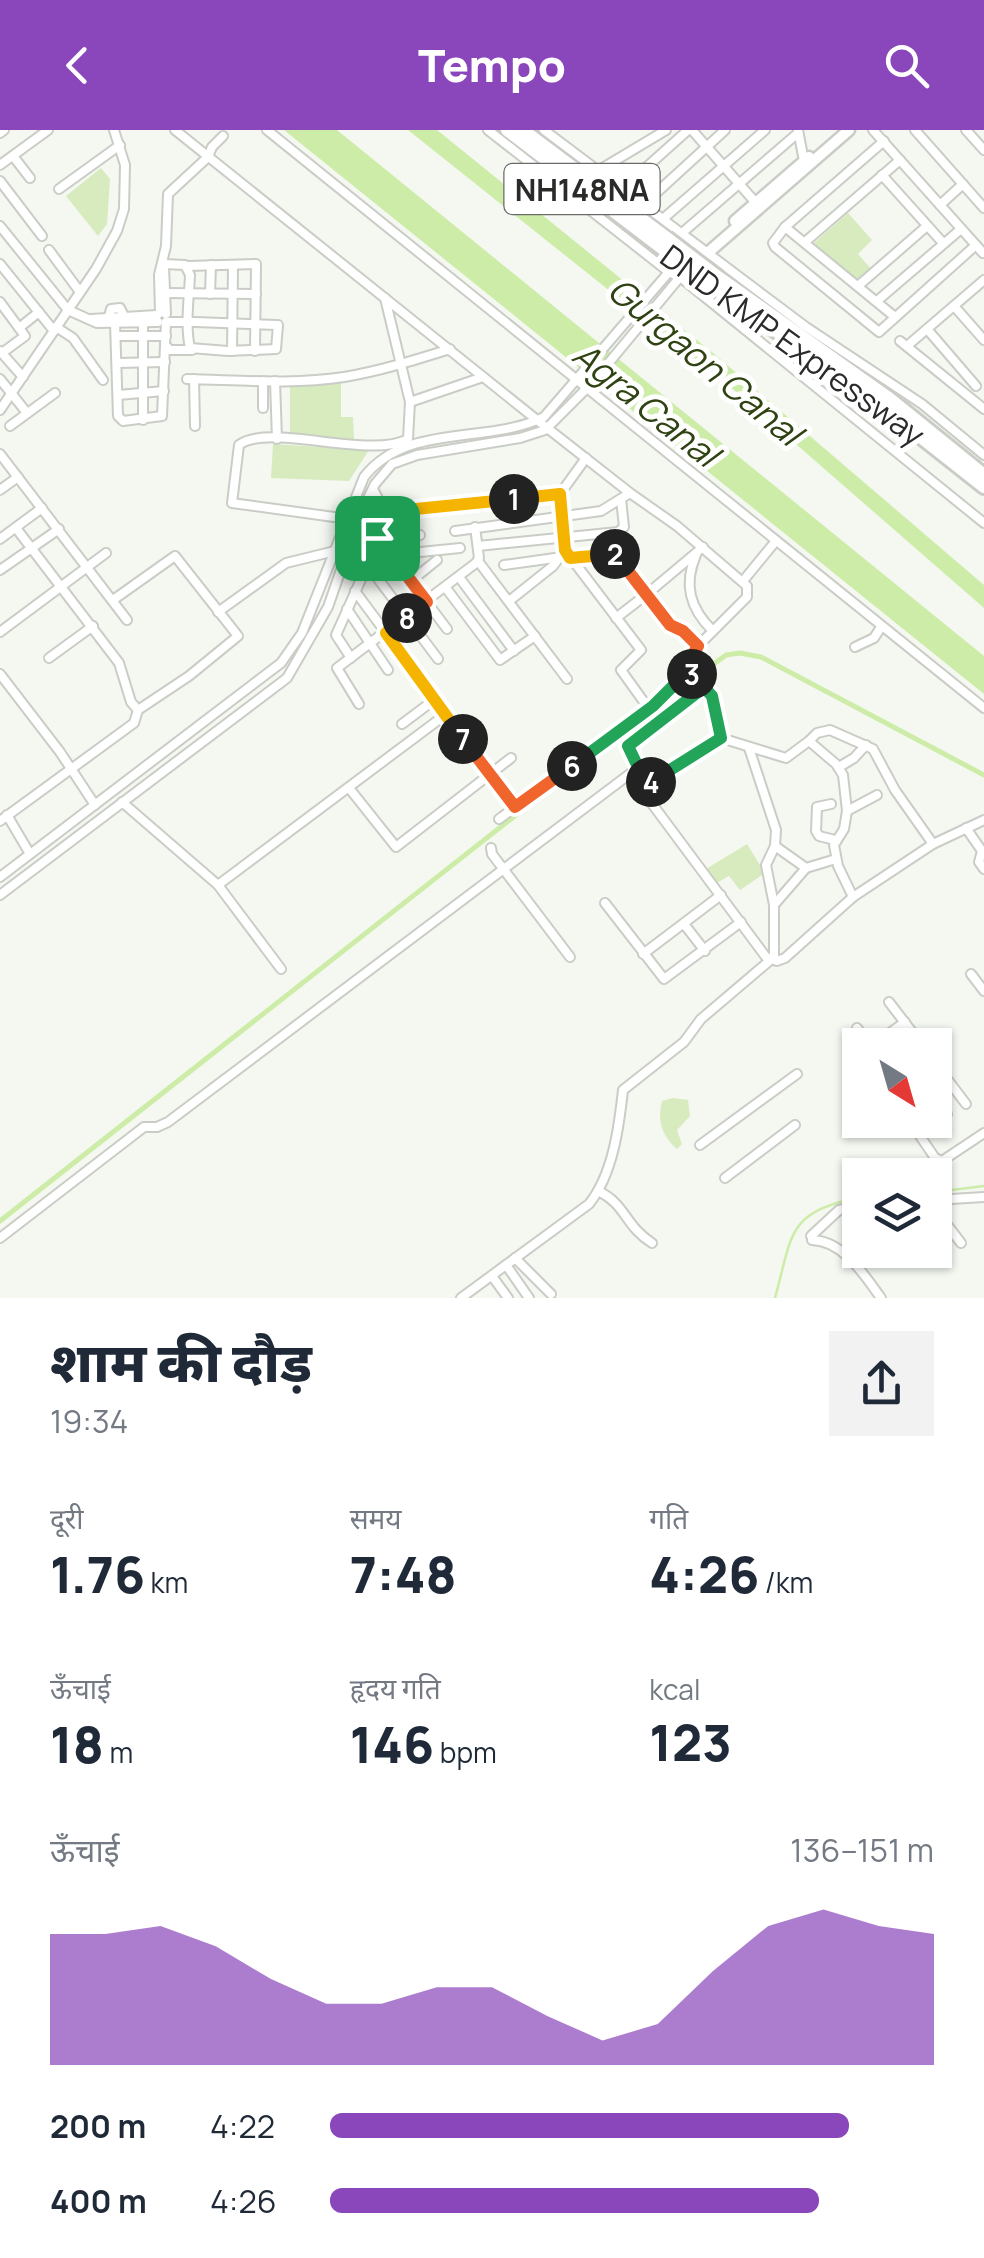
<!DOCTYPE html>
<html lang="hi">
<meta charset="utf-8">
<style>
body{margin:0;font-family:Manrope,"Noto Sans Devanagari",sans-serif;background:#f2f2f3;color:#1f2937;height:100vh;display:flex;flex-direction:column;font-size:38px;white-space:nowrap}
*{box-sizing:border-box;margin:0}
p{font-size:32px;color:#747a83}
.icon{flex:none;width:55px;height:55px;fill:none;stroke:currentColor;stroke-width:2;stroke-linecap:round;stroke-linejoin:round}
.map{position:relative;height:1168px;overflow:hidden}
.panel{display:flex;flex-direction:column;background:#fff;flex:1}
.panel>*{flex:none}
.needle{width:65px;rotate:143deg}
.tools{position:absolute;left:842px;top:898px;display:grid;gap:20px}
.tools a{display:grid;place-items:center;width:110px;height:110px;border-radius:0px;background:#fff;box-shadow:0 2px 8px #0004;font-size:50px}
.pin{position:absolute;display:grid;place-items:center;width:85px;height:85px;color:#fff;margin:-42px;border-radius:20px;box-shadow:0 5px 15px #0006}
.km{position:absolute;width:50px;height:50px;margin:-25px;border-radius:50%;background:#222;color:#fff;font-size:28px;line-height:50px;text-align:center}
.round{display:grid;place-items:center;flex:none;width:105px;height:105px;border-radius:0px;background:#f2f2f3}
.summary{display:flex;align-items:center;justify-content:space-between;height:170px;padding:0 50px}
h1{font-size:55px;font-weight:800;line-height:75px}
.figures{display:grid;grid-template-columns:repeat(3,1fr);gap:15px;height:170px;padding:10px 50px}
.figures div{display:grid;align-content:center}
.figures b{font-size:50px;font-weight:800}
.figures small{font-size:28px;font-weight:400}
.figures p{font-size:28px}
.chart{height:280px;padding:20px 50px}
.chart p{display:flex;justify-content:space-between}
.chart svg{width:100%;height:180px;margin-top:10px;fill:#8a47bb;opacity:.7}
ul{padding:0 50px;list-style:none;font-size:32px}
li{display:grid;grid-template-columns:160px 120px 1fr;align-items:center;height:75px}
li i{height:25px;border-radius:12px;background:#8a47bb}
header{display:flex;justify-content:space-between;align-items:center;height:130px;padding:0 50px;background:#8a47bb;color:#fff;font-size:45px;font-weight:800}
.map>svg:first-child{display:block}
.green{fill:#d7ebbf}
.water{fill:#cdeca8}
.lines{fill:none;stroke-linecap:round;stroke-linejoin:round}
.stream{stroke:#cdeca8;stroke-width:2.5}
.canal{stroke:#cdeca8;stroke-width:5}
.minor-casing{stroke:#c9cdc6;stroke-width:12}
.major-casing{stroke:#c9cdc6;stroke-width:15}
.highway-casing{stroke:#c9cdc6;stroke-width:18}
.minor{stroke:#fff;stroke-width:8}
.major{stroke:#fff;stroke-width:10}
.highway{stroke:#fff;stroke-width:12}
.highway-bridge-casing{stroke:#c9cdc6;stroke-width:18;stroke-linecap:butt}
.highway-bridge{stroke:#fff;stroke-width:12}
.split-1-casing{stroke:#fff;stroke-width:20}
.split-2-casing{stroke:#fff;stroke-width:20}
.split-3-casing{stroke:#fff;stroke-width:20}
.split-4-casing{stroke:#fff;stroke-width:20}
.split-5-casing{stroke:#fff;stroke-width:20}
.split-6-casing{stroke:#fff;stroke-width:20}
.split-7-casing{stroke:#fff;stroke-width:20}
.split-8-casing{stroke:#fff;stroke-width:20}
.split-9-casing{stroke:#fff;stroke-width:20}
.split-1{stroke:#f5b400;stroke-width:12}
.split-2{stroke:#f5b400;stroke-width:12}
.split-3{stroke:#f0652b;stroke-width:12}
.split-4{stroke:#22a559;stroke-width:12}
.split-5{stroke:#22a559;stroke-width:12}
.split-6{stroke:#22a559;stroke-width:12}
.split-7{stroke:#f0652b;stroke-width:12}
.split-8{stroke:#f5b400;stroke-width:12}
.split-9{stroke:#f0652b;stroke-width:12}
.labels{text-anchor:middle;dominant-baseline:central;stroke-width:10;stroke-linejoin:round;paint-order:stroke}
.shield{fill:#fff;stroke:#6a6b69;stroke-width:2.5}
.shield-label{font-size:30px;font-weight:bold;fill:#2a2b29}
.street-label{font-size:32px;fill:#2a2b29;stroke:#fff}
.water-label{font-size:35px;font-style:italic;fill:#2f4212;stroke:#fff}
</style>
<header><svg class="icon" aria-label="back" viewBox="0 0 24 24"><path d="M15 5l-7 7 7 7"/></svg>Tempo<svg class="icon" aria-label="search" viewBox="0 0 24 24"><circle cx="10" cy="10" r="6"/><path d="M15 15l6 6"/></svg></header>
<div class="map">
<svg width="984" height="1168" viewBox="0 0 984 1168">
<rect width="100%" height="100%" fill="#f4f8f1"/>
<g class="green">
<path d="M 101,38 L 110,49 L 107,94 L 98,106 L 66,66 Z"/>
<path d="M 848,83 L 872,110 L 858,124 L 872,140 L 858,152 L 814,113 Z"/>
<path d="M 341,251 L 341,287 L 353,287 L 354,309 L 290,309 L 290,252 Z"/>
<path d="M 273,314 L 369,320 L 349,351 L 271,348 Z"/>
<path d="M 747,714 L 765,743 L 740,760 L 729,746 L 717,753 L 706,739 Z"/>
<path d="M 673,968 L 688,970 L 690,986 L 677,1000 L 682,1014 L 677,1019 C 662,1006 657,991 662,971 Z"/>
</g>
<g class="water">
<path d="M 284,0 L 337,0 L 984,526 L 984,564 Z"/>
<path d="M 408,0 L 437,0 L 713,223 L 984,455 L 984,478 L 734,260 Z"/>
</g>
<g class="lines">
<g class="stream">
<path d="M 935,1062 L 984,1056"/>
<path d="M 775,1168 C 793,1103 786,1083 860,1067"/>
</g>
<g class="canal">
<path d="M 658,575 L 726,525 L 740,523 L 761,527 L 984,645"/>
<path d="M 0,1091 L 582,633"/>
</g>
<defs>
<g id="minor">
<path d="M 175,0 L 537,290 L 630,363 L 677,396 L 747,456 L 747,467 L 698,516 L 688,532 L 691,542 L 714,571 L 721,608 L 652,653 L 644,663 L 766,827 L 777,831 L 785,828 L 853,767 L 933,714 L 984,690"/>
<path d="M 267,0 L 984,578"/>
<path d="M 488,0 L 669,142 L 680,147 L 984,393"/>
<path d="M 544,0 L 806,197 L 922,274 L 984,325"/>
<path d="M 692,0 L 756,73"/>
<path d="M 798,0 L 804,31"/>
<path d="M 873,0 L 983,123"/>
<path d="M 915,0 L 984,78"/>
<path d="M 966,0 L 984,20"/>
<path d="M 0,3 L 4,0"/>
<path d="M 884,11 L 785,97 L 773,113 L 775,117 L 879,202 L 976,115"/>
<path d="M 13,26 L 30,48"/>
<path d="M 0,35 L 48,0"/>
<path d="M 596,42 L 666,0"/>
<path d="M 882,45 L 943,113"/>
<path d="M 0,51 L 42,106"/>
<path d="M 59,59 L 120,15"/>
<path d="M 621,60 L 688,0"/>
<path d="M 940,75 L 963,54"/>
<path d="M 642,76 L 725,0"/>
<path d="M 664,88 L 765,0"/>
<path d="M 0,96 L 68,180 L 97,193 L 158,192"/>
<path d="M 785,97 L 895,187"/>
<path d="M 682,103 L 798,3"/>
<path d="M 805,112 L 900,30"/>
<path d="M 49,120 L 80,162"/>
<path d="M 0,134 L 54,201"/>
<path d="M 188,136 L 256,134 L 255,221"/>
<path d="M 164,137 L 166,184"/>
<path d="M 858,156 L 927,96"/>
<path d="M 166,163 L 256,164"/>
<path d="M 210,164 L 211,135"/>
<path d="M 877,171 L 961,99"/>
<path d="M 0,172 L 25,206 L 2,223"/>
<path d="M 954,176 L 984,210"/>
<path d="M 160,183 L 159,145 L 166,116 L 168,64 L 208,27 L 212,17 L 223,6"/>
<path d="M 109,186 L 111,179 L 120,178 L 124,186"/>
<path d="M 91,189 L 157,185"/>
<path d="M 115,193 L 118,286 L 123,291 L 162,286 L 166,192 L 195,192 L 278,195 L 276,219 L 228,221 L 190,218 C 185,196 189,168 190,145 L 185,135 L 164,134"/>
<path d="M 56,197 L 73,208 L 103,250"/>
<path d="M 19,198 L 39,182"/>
<path d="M 927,199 L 976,256"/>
<path d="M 116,206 L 166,206"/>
<path d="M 900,211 L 984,279"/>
<path d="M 166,216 L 170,220 L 192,220"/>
<path d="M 907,216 L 984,150"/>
<path d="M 0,221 L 23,247"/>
<path d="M 232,221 L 233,135"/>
<path d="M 117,233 L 165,232"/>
<path d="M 0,249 L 27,283"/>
<path d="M 187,249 C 238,250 292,255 344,247 C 380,241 415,230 450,219"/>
<path d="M 194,249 L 195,296"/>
<path d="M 275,251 L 277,309"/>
<path d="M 118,265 L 164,261"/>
<path d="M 410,272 L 483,247"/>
<path d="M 263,278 L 263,251"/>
<path d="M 0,280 L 96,139 L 117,101 L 124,79 L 125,35 L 114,0"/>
<path d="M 143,290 L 143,192"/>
<path d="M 10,296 L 55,263"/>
<path d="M 0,324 L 127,490"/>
<path d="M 586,328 L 560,364 L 565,420 L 641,520 L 621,540 L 649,579"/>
<path d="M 0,360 L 18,347"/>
<path d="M 385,382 L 460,377 L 560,364"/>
<path d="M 334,387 L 232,373 L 239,315 C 268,292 370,330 408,309 L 410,272 L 385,168"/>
<path d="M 16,398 L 119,533 L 131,572 L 138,580 L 189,546 L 238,506 L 175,426 L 113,470"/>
<path d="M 455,401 L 601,381 L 630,363"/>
<path d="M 0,409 L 42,378"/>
<path d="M 377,409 L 420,405"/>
<path d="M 478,416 L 618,402 L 624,397 L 621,369"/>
<path d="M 696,425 C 683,455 690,479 713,501"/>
<path d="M 392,426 L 447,499"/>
<path d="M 371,427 L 460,418"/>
<path d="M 570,428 L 616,424 L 647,464 L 703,417"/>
<path d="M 478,431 L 567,549"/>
<path d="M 367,434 L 438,529"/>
<path d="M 504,435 L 562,427"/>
<path d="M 0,440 L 59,399"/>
<path d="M 459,447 L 514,521"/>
<path d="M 411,451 L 437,430"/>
<path d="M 743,451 L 775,412"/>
<path d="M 446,458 L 500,530 L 535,506"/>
<path d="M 355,461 L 515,677"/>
<path d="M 509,471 L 553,436 L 565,420"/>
<path d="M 347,479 L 388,540"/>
<path d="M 218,482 L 286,433 L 335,421"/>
<path d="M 616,488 L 647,464 L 670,495 L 683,501 L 698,516"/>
<path d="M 0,502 L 106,423"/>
<path d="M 855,517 L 874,508 L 881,497"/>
<path d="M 49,528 L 93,496"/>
<path d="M 351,528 L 336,505 L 371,427 L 385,382 L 373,359"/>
<path d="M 0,544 L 60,622 L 95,675"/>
<path d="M 359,574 L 337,538 L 476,433 L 479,428 L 475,397"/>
<path d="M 402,594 L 434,570"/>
<path d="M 721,608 L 786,628 L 809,611 L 836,634 L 843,645 L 847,681 L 844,699 L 834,715 L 838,736 L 853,767"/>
<path d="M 809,611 L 817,603 L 830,600 L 873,619 L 895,660 L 933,714"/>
<path d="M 839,637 L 854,628 L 866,615"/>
<path d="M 639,639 L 629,614 L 703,557"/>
<path d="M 349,658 L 396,717 L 511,628"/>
<path d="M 122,672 L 218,755 L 445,585"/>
<path d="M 831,674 L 817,677 L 816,701 L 819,706 L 835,710"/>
<path d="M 847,681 L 877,665"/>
<path d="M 7,685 L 30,724"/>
<path d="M 499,689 L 653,576 L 689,539"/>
<path d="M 0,691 L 134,593 L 138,580"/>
<path d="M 966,698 L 982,721 L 979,732 L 984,739"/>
<path d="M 775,716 L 806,738 L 836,729"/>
<path d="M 491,718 L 492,724 L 570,827"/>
<path d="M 0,747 L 281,533 L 302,503 L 364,347 C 407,292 487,315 544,287 L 669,142"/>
<path d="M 218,755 L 281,839"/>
<path d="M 0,765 L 287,548 L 328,477 L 360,385 L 375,354 L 392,334 L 417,325 L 520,308 L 545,300 L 592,253 L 680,147"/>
<path d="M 605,773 L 664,849 L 741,792"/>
<path d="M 774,775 L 806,738"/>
<path d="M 684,794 L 705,821"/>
<path d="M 643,824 L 721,765"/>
<path d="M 971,844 L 984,861"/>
<path d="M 889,872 L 922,915"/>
<path d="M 857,898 L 870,915"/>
<path d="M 873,915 L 905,892"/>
<path d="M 935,933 L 966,974"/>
<path d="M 935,969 L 947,984"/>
<path d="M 928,990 L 930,993"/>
<path d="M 916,1000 L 935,1028 L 942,1031 L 984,1003"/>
<path d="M 700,1015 L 797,944"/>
<path d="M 725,1048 L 795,995"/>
<path d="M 598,1061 C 626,1074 624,1095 652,1113"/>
<path d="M 935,1070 L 984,1067"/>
<path d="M 935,1079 L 961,1113"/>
<path d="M 811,1106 L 839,1080 L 860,1074"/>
<path d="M 0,1108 L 144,997 L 157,997 L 168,992 L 635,640 L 642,640 L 652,653"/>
<path d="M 812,1110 C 844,1111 864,1145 881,1168"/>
<path d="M 515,1128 L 551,1164"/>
<path d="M 506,1135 L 529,1168"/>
<path d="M 492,1146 L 508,1168"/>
<path d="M 461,1168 L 589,1074 C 613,1044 619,997 623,960 L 684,912 L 701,889 L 774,827 L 774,775 L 766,735 L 775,716 L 776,700 L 749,618"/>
</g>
<g id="major">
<path d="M 735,91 L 809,27"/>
<path d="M 669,142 L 686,130"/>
<path d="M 680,147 L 849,0"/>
</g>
<g id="highway">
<path d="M 507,0 L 659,116"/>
<path d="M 523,0 L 667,108"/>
<path d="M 718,147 L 890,269 L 984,345"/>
<path d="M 711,155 L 884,278 L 984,357"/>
</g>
</defs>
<use href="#minor" class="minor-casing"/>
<use href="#major" class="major-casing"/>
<use href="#highway" class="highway-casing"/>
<use href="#minor" class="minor"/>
<use href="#major" class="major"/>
<use href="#highway" class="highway"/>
<defs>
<g id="highway-bridge">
<path d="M 667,108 L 718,147"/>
<path d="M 659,116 L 711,155"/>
</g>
</defs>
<use href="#highway-bridge" class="highway-bridge-casing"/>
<use href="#highway-bridge" class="highway-bridge"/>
</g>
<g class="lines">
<defs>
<path id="split-1" d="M 377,408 L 386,382 L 514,369"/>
<path id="split-2" d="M 514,369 L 560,364 L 565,420 L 570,428 L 615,424"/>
<path id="split-3" d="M 615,424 L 670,495 L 683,501 L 698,516 L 688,532 L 692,544"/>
<path id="split-4" d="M 651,652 L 639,639 L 628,616 L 703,558 L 692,544"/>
<path id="split-5" d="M 651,652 L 721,608 L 712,566 L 692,544"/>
<path id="split-6" d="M 572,636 L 653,576 L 689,540 L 692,544"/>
<path id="split-7" d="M 463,609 L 515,677 L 572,636"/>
<path id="split-8" d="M 407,488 L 386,503 L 463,609"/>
<path id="split-9" d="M 377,408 L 371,427 L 392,426 L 427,472 L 407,488"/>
</defs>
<use href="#split-1" class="split-1-casing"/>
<use href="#split-2" class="split-2-casing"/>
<use href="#split-3" class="split-3-casing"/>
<use href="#split-4" class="split-4-casing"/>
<use href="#split-5" class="split-5-casing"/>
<use href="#split-6" class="split-6-casing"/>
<use href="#split-7" class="split-7-casing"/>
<use href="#split-8" class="split-8-casing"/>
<use href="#split-9" class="split-9-casing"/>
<use href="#split-1" class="split-1"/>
<use href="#split-2" class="split-2"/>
<use href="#split-3" class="split-3"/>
<use href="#split-4" class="split-4"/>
<use href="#split-5" class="split-5"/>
<use href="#split-6" class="split-6"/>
<use href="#split-7" class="split-7"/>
<use href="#split-8" class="split-8"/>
<use href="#split-9" class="split-9"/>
</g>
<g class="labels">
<rect class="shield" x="504.5" y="34" width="155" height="50" rx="8"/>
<g class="shield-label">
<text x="582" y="59">NH148NA</text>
</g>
<g class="street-label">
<text transform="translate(793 215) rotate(36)">DND KMP Expressway</text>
</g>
<g class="water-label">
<text transform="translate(705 231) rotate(40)">Gurgaon Canal</text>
<text transform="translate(646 274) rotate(39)">Agra Canal</text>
</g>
</g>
</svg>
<div class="tools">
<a><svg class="needle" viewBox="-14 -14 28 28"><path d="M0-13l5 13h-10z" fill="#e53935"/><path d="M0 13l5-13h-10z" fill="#747a83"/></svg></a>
<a><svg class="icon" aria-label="layers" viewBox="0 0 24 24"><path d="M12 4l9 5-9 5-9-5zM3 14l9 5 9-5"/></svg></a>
</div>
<div class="pin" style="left:377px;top:408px;background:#1e9e55"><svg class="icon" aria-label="arrive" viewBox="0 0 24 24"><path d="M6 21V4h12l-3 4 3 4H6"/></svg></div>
<b class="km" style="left:514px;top:369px">1</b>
<b class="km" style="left:615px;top:424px">2</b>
<b class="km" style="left:692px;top:544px">3</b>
<b class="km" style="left:651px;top:652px">4</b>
<b class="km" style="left:572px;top:636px">6</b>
<b class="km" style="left:463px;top:609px">7</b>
<b class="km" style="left:407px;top:488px">8</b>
</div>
<section class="panel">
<div class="summary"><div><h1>शाम की दौड़</h1><p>19:34</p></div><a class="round"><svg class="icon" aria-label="share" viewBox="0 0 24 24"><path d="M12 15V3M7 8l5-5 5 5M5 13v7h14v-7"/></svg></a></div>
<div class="figures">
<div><p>दूरी</p><b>1.76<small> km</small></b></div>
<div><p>समय</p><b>7:48</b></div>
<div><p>गति</p><b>4:26<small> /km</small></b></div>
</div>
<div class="figures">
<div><p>ऊँचाई</p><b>18<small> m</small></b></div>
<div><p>हृदय गति</p><b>146<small> bpm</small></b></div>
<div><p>kcal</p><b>123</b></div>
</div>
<div class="chart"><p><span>ऊँचाई</span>136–151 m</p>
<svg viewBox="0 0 160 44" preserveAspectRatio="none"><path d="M0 44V12L10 12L20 10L30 15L40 23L50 29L60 29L70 25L80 25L90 32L100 38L110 34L120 21L130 10L140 6L150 10L160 12V44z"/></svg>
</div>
<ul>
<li><b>200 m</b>4:22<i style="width:86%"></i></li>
<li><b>400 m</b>4:26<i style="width:81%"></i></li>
</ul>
</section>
